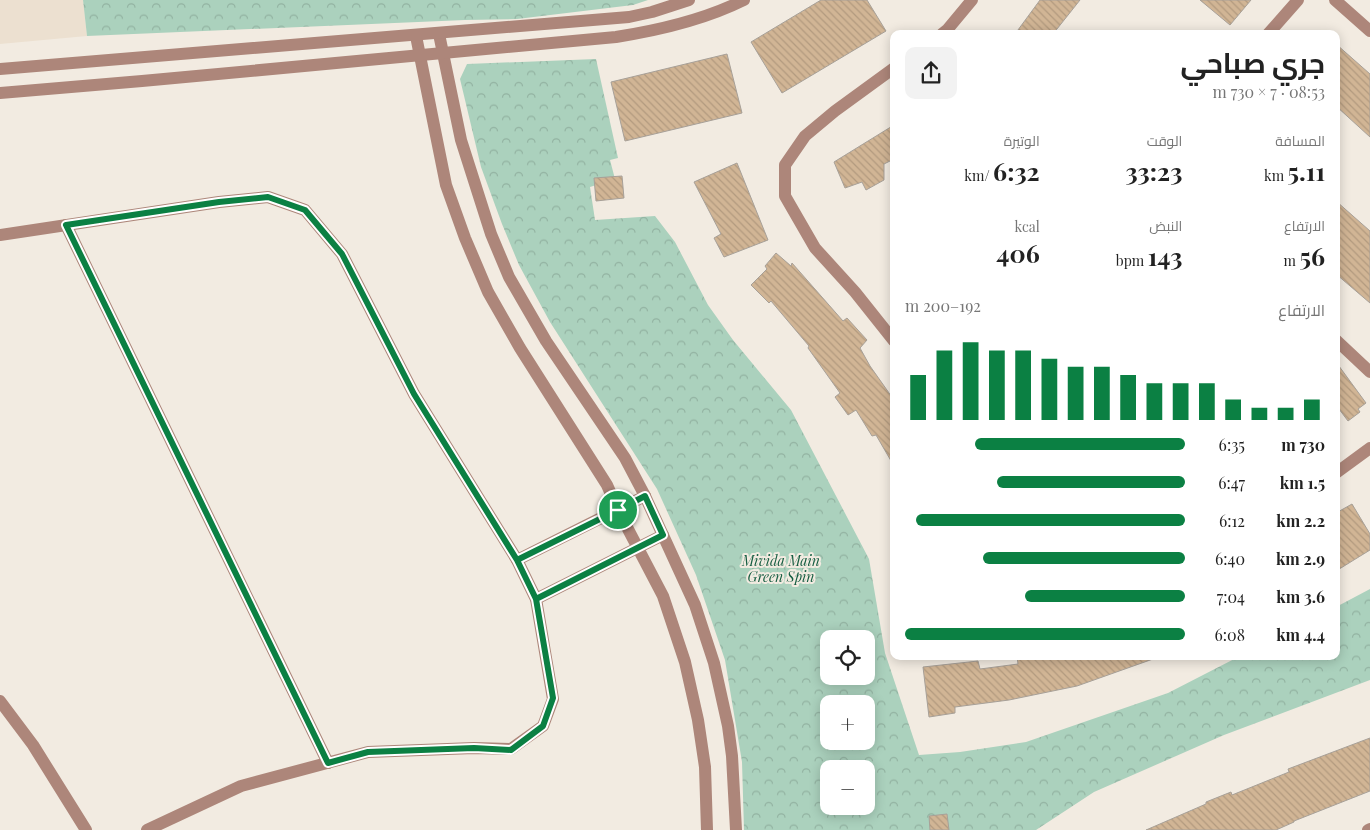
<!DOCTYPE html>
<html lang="ar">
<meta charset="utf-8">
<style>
body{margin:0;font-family:"Playfair Display",Cairo,serif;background:#f2f2f2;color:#222;direction:rtl;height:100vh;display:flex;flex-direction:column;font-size:19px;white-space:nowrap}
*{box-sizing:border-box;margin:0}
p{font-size:16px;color:#767676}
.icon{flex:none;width:28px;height:28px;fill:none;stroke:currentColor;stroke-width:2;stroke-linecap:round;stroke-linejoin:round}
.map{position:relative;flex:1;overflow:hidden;direction:ltr}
.drawer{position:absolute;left:890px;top:30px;width:450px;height:630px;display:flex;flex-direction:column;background:#fff;border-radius:10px;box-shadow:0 2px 12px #0003;direction:rtl}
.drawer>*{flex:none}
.buttons{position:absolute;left:820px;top:630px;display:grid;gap:10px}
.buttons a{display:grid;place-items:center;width:55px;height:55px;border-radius:10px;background:#fff;box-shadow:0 2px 12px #0003;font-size:25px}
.pin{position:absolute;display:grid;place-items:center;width:42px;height:42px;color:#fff;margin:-21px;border:2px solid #fff;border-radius:50%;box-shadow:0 1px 5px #0007}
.round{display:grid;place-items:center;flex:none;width:52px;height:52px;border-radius:10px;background:#f2f2f2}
.overview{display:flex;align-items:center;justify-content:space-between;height:85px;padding:0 15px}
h1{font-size:28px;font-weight:700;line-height:38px}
.stats{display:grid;grid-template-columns:repeat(3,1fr);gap:8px;height:85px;padding:5px 15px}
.stats div{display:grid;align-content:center}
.stats b{font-size:25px;font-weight:700}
.stats small{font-size:14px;font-weight:400}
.stats p{font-size:14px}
.chart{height:140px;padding:10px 15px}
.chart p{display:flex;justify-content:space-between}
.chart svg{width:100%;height:90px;margin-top:5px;stroke:#0b8043;stroke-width:6}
ul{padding:0 15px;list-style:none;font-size:16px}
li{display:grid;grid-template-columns:80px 60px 1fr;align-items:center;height:38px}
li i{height:12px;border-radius:6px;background:#0b8043}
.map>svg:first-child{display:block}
.built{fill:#ece0d0}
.park{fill:url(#park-crowns);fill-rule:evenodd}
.building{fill:url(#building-back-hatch);stroke:#a7a098}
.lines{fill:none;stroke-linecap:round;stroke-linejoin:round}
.minor{stroke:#ad867a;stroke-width:12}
.tertiary{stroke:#ad867a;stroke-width:12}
.route-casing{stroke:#fff;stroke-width:10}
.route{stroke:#0b8043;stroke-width:6}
.labels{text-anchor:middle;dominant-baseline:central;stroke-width:4;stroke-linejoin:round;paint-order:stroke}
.park-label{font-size:14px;font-style:italic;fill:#155d41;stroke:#f2ebe1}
</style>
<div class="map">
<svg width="1370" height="830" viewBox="0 0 1370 830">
<defs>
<pattern id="park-crowns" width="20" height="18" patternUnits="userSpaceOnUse" patternTransform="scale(1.25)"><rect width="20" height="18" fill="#abd1bd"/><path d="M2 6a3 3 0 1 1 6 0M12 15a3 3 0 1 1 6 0" fill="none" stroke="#92b2a1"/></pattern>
<pattern id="building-back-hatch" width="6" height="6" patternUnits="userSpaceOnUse" patternTransform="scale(1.25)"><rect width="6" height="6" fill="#d1b595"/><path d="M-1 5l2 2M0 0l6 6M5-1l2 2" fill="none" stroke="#b29a7f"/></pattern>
</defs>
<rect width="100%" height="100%" fill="#f2ebe1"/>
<path class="built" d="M 0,0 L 83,0 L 87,36 L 0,44 Z"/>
<g class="park">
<path d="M 83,0 L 648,0 L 633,5 L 517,19 L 465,20 L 87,36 Z"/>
<path d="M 596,59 L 618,158 L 610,160 L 615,179 L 590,187 L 595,220 L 655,216 L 675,242 L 708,305 L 733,340 L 791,410 L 869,559 L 885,653 L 919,755 L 960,752 L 1026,742 L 1168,693 L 1240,656 L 1336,656 L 1336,607 L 1370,589 L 1370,680 L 1224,735 L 1094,792 L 1036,830 L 744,830 L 742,762 L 725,660 L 696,575 L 657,489 L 550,322 L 519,265 L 502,224 L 481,167 L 460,79 L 467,64 ZM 829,639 L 866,639 L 866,676 L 829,676 ZM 829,704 L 866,704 L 866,741 L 829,741 ZM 829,769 L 866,769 L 866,806 L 829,806 Z"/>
</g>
<g class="building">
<path d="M 821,0 L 867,0 L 886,31 L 782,93 L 751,42 Z"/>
<path d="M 1040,0 L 1080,0 L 1053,34 L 1015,34 Z"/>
<path d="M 1200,0 L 1251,0 L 1230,25 Z"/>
<path d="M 1336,44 L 1370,74 L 1370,137 L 1336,106 Z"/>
<path d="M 727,54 L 742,113 L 625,141 L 611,82 Z"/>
<path d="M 894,125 L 894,159 L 884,164 L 884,180 L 866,190 L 862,182 L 845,188 L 834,162 Z"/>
<path d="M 737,163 L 768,240 L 724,257 L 714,238 L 721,234 L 694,182 Z"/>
<path d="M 622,176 L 624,198 L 596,201 L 594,178 Z"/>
<path d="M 1336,201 L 1370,231 L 1370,303 L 1336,274 Z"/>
<path d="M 776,253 L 791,266 L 792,263 L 843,321 L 847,318 L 867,340 L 860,348 L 870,366 L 894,400 L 894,466 L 876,435 L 872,436 L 856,410 L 848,415 L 835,397 L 840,393 L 808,348 L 809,346 L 771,301 L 769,303 L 751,285 L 767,269 L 765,266 Z"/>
<path d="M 1336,362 L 1366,403 L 1358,409 L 1360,412 L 1348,421 L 1336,405 Z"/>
<path d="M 1352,504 L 1370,534 L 1370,550 L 1336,571 L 1336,513 Z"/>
<path d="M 1017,656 L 1153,656 L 1153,659 L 1077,686 L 1009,700 L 955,707 L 955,713 L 929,717 L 923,667 L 978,661 L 980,669 L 1018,664 Z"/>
<path d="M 1370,738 L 1370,791 L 1294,821 L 1294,822 L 1276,830 L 1146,830 L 1206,804 L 1206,802 L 1231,792 L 1232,795 L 1289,772 L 1288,769 Z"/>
<path d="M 947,814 L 949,830 L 930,830 L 929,816 Z"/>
</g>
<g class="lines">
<g class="minor">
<path d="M 1335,0 L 1370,31"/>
<path d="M 942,34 L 947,30 L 972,0"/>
<path d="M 1268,34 L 1298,0"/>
<path d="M 894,68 L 835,111 L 805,136 L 785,165 L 785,196 L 815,248 L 855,292 L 894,341"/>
<path d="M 66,225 L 328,763"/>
<path d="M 0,235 L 219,202 L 268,197 L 305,210 L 342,254 L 414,394 L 517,560 L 536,599 L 553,699 L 543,726 L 511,749 L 474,748 L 368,752 L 241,786 L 147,830"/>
<path d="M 1336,340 L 1370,372"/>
<path d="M 1336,473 L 1370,448"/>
<path d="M 517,560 L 645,496"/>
<path d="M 536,599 L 663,535"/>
<path d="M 0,701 L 33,745 L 86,830"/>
<path d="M 1368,830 L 1370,829"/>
</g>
<g class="tertiary">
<path d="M 439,34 L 461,140 L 491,234 L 509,277 L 546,341 L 625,458 L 645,496 L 695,605 L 714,663 L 728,726 L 732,756 L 736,830"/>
<path d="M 416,36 L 446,185 L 465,238 L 488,292 L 520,348 L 607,485 L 618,510 L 663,596 L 685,662 L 698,720 L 705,767 L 707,830"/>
<path d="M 0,69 C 210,51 420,36 629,17 L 652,12 L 689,0"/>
<path d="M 0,93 L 142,81 L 616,37 C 661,30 704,20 744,0"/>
</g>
</g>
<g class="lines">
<defs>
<path id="route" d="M 618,510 L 517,560 L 536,599 L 553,698 L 543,726 L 511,750 L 474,748 L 368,752 L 328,763 L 66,225 L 219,202 L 268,197 L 305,210 L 342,254 L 414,394 L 517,560 L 536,599 L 663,535 L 645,496 L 618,510"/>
</defs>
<use href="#route" class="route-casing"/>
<use href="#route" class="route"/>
</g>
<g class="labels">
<g class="park-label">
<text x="781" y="560">Mivida Main<tspan x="781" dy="16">Green Spin</tspan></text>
</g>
</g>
</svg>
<div class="buttons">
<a><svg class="icon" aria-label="locate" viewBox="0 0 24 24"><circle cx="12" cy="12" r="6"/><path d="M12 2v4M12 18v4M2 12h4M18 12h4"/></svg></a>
<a>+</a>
<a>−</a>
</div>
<div class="pin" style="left:618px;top:510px;background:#1e9e55"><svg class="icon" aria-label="arrive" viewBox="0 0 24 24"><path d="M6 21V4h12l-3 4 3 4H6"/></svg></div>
<section class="drawer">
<div class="overview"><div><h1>جري صباحي</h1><p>08:53 · 7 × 730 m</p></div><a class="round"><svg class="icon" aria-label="share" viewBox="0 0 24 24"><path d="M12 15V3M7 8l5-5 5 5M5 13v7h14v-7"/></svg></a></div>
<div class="stats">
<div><p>المسافة</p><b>5.11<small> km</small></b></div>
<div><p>الوقت</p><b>33:23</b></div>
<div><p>الوتيرة</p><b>6:32<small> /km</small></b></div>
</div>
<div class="stats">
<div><p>الارتفاع</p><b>56<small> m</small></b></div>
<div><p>النبض</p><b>143<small> bpm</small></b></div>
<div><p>kcal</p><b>406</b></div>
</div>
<div class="chart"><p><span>الارتفاع</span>192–200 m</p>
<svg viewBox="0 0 160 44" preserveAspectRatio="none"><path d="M5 44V22M15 44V10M25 44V6M35 44V10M45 44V10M55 44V14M65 44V18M75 44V18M85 44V22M95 44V26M105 44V26M115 44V26M125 44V34M135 44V38M145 44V38M155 44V34"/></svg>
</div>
<ul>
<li><b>730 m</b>6:35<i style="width:75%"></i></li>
<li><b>1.5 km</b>6:47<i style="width:67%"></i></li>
<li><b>2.2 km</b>6:12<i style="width:96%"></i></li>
<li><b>2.9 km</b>6:40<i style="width:72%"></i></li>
<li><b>3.6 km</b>7:04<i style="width:57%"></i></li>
<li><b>4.4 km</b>6:08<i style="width:100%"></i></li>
</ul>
</section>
</div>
